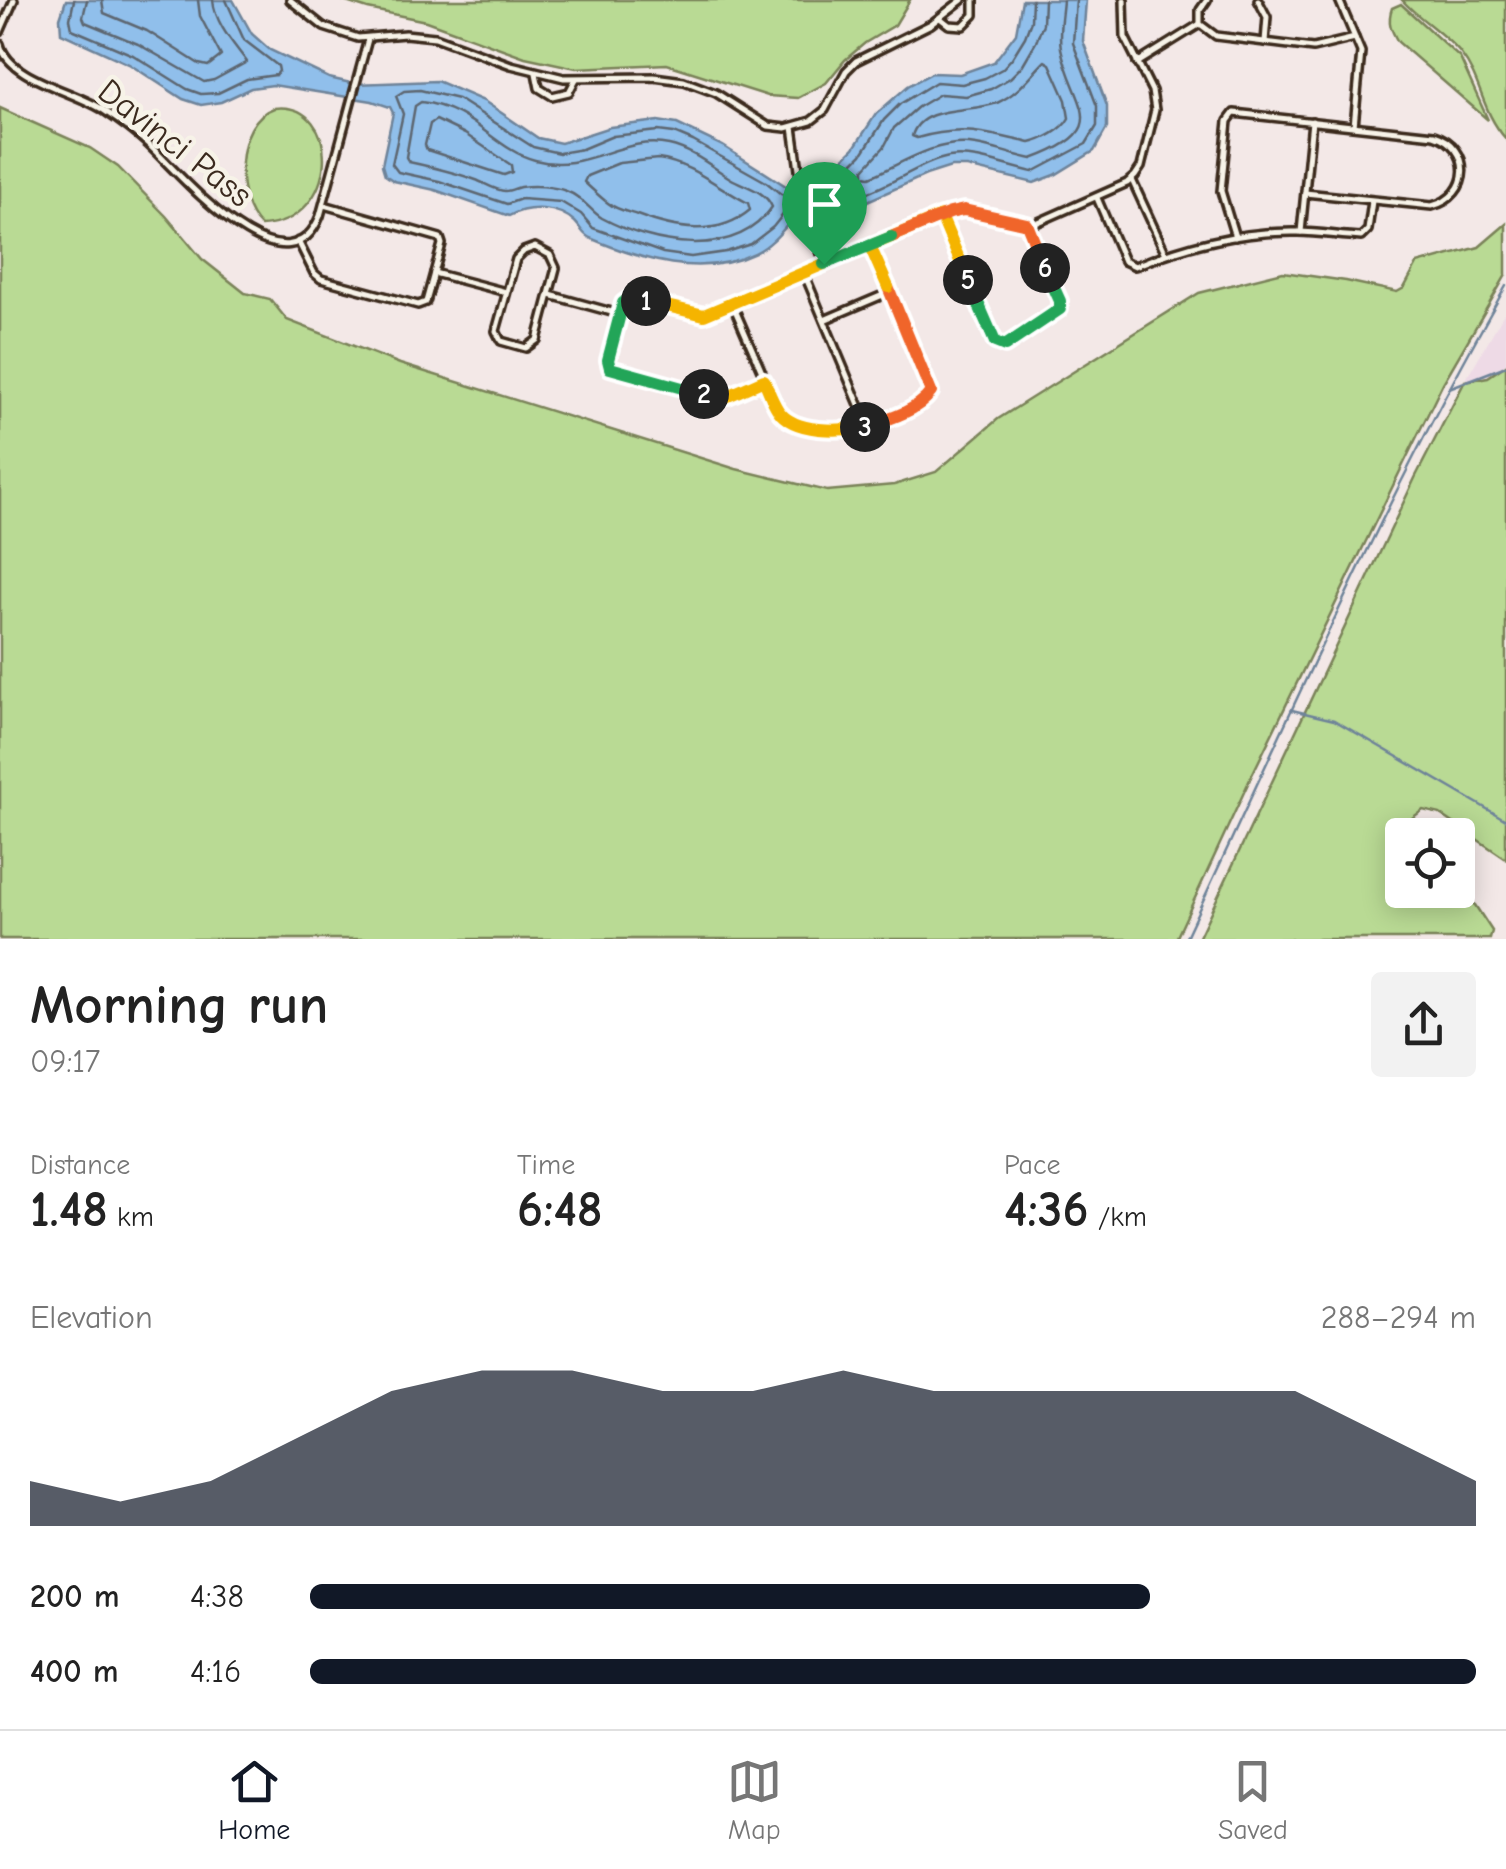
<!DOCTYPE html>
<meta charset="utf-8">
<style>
body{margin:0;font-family:"Comic Neue",sans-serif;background:#f2f2f2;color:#222;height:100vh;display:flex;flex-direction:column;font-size:38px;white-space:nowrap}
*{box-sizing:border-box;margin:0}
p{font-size:32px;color:#767676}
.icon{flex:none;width:55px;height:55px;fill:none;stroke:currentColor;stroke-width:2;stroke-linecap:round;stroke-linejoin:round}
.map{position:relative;height:939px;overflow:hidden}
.side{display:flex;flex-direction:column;background:#fff;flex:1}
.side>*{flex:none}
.controls{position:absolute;left:1385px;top:818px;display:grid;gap:20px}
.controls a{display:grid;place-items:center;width:90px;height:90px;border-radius:10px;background:#fff;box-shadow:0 5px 25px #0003;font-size:50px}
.pin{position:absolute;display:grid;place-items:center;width:85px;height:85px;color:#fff;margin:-102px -42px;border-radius:50% 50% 50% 0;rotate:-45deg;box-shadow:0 0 10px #0007}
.pin .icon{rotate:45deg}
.km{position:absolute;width:50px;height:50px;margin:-25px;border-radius:50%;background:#222;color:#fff;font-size:28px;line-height:50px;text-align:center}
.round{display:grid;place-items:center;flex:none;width:105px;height:105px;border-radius:10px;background:#f2f2f2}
.overview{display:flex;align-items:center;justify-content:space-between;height:170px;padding:0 30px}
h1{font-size:55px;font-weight:800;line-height:75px}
.figures{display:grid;grid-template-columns:repeat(3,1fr);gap:15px;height:170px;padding:10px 30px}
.figures div{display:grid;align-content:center}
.figures b{font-size:50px;font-weight:800}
.figures small{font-size:28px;font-weight:400}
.figures p{font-size:28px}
.chart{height:280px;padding:20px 30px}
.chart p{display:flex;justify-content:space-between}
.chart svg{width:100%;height:180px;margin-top:10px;fill:#111827;opacity:.7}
ul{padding:0 30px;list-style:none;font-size:32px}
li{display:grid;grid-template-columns:160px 120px 1fr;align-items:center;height:75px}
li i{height:25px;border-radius:12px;background:#111827}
.menu{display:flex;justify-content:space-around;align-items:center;height:140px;border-top:2px solid #e0e0e0;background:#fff;font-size:28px;color:#767676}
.menu a{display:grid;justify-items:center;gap:5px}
.menu .current{color:#111827}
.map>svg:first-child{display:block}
.built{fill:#eedae6}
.green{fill:#b9da94;stroke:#7a8259;stroke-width:2.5}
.water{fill:#90bfeb;stroke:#6e8399;stroke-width:2.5}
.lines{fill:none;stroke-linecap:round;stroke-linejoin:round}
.shore{stroke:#5d6670;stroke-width:2.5}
.stream{stroke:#6e8399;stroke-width:2.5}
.street-casing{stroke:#3b2a1e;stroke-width:12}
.street{stroke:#f7f3e8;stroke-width:5}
.split-1-casing{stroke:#fff;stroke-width:20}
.split-2-casing{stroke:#fff;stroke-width:20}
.split-3-casing{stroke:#fff;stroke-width:20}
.split-4-casing{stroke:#fff;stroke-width:20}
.split-5-casing{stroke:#fff;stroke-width:20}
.split-6-casing{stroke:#fff;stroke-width:20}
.split-7-casing{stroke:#fff;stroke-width:20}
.split-8-casing{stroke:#fff;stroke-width:20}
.split-1{stroke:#f5b400;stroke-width:12}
.split-2{stroke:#22a559;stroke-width:12}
.split-3{stroke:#f5b400;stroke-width:12}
.split-4{stroke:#f0652b;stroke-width:12}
.split-5{stroke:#f5b400;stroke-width:12}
.split-6{stroke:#22a559;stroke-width:12}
.split-7{stroke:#f0652b;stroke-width:12}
.split-8{stroke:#22a559;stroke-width:12}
.labels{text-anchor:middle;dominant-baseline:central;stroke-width:9;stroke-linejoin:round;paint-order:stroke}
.street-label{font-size:35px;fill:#3b2a1e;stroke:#f7f3e8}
</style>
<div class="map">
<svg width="1506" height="939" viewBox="0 0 1506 939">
<rect width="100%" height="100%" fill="#f3e8e7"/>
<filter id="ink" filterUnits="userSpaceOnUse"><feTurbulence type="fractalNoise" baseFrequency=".01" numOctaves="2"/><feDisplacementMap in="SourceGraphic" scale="20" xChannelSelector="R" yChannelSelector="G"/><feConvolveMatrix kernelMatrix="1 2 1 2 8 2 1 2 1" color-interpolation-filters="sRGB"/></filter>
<g filter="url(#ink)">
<path class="built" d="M 1506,310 L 1506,365 L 1488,377 L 1465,381 Z"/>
<g class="green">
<path d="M 340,0 L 910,0 L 895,25 L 865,43 L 845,60 L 826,83 L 798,98 L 768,96 L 667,64 L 576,68 L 525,57 L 426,21 L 368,9 Z"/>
<path d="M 1402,0 L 1506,0 L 1506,139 C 1481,111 1482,81 1461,54 C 1444,33 1420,20 1402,0 Z"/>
<path d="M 1401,4 L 1460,58 L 1488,120 L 1398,42 C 1391,30 1387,22 1392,8 Z"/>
<path d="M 0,108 L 90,148 L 118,167 L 166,216 L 202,259 L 245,293 L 270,299 L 287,320 L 400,364 L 736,469 L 827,491 L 894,485 L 936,472 L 998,419 L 1199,293 L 1283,272 L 1346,281 L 1397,292 L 1404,288 L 1417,264 L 1479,247 L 1506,224 L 1506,275 L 1443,383 L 1251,777 L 1176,939 L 0,939 Z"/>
<path d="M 274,108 C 343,100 342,222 261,226 C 233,201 234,121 274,108 Z"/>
<path d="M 1506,365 L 1506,859 L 1440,814 L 1423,810 L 1412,818 L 1406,835 L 1402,835 L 1402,890 L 1434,890 L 1458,903 L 1463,898 L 1475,905 L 1492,931 L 1490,939 L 1198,939 L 1415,478 L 1465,381 L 1488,377 Z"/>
</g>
<path class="water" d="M 66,0 L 233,0 L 252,34 L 270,50 L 329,78 L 355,84 L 437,81 L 484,101 L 538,138 L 561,143 L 610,127 L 658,121 L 677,124 L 723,146 L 786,186 L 802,187 L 816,185 L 854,148 L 876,114 L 908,86 L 932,73 L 960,74 L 994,62 L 1016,33 L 1022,0 L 1086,0 L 1083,41 L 1107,106 L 1107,128 L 1094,151 L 1055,175 L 1034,183 L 967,167 L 951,167 L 926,175 L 845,211 L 805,206 C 788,222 776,243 755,253 C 701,279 641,260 590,238 C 582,234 581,228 575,222 C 558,206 528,205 509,216 L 435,190 L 394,181 L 385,175 L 382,165 L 393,113 L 390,107 L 372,101 L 273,85 L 251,88 L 221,102 L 201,105 L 183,99 L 129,64 L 61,33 L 60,18 Z"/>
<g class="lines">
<g class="shore">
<path d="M 74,0 L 70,19 L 72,29 L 133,55 L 187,89 L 201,94 L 218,93 L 247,79 L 276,75 L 279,71 L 278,66 L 244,40 L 226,0"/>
<path d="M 87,0 L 83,17 L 85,22 L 138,44 L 204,82 L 214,80 L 247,62 C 234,44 215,24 213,0"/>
<path d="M 102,0 L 104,13 L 147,31 L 199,64 L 208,66 L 221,56 L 200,16 L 198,0"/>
<path d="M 1032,0 L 1031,21 L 1025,37 L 1012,58 L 1002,69 L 985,78 L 962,84 L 936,82 L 900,104 L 884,120 L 862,154 L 826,190 L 826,196 C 863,209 911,164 949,157 C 977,153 1007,167 1033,172 L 1086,144 L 1097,126 L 1097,106 L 1073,43 L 1076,0"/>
<path d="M 1044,0 L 1043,24 L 1036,42 L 1022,66 L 1010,78 L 991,89 L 966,96 L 940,94 L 918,107 L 894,128 L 884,147 L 864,169 L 864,176 L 870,177 C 901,164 933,141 969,144 C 990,146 1012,155 1032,159 C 1117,128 1073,107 1061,48 C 1058,33 1062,15 1063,0"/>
<path d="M 1045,61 L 1050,64 L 1066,100 L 1069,118 C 1063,130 1043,140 1030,143 C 986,133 962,125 917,138 L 912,136 C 921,104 971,113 997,103 C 1019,93 1029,77 1045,61 Z"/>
<path d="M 420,90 L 458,99 L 533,147 L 559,153 L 582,149 L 613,136 L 658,131 L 674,133 L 693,141 L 766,182 L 781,194 L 791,197 L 793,202 L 773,227 L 751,244 L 726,252 L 691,257 L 663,253 L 593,228 L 581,214 L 561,202 L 521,199 L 507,204 L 439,181 L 398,172 L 392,164 L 403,114 L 396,96 L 404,91 Z"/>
<path d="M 421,102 C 473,108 494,149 535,160 C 586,174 621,135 669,145 C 692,150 711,166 730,178 C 745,187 765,190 772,207 C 735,261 652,245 602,218 C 590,211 583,197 566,191 C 553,186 534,185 520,187 C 515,188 510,191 505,191 C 496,191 484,183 476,180 C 454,172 432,167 409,162 L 406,157 L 415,106 Z"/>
<path d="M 436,120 L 465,134 L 511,165 L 512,172 L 504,175 L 427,150 L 425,145 L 430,124 Z"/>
<path d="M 658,159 C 691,163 720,189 748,203 L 750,210 C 717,238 674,229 637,215 C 628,212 615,209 608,203 C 600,197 592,189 584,182 L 587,176 L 619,163 Z"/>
</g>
<g class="stream">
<path d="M 1449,388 L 1506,366"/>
<path d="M 1292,710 L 1334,720 L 1506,820"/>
<path d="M 1185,939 C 1288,720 1385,497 1506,286"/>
</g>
<defs>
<g id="street">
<path d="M 290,0 L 324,27 L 358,38 L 405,34 L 435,37 L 511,65 L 564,78 L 654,77 L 684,81 L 716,93 L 768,126 L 786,128 L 811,121 L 825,110 L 846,71 L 856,61 L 931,24 L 962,0"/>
<path d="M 1207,0 L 1200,10 L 1200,24 L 1216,36 L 1313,48 L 1355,38"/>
<path d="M 1258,0 L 1267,17 L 1265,42"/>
<path d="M 1339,0 L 1361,52 L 1354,126"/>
<path d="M 940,18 L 949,25 L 963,26 L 974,15 L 974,0"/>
<path d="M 0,32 L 14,0"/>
<path d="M 0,44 C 9,80 76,91 105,111 C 120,121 135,132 148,144 C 179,173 286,301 320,216 L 368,39"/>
<path d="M 1137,63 L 1200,24"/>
<path d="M 536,73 L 539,88 L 552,96 L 569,92 L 576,79"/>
<path d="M 793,127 L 805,213 L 825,264"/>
<path d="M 1132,180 L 1166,254"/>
<path d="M 1097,198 L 1124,261 L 1135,266 C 1186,245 1242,231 1298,232 C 1319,232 1340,236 1361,237 L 1368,230 L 1372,201"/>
<path d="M 941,216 L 995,342 L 1008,346 L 1060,309 L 1060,301 L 1027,224"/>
<path d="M 1301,232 L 1312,121"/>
<path d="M 1235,237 L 1221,191 L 1228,121 L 1234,113 L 1434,135 C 1473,147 1472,196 1432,206 L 1305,193"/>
<path d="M 298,241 L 314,273 L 321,279 L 418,305 L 426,302 L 442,244 L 440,238 L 324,205"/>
<path d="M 535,247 L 550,255 L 556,268 L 537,340 L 526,348 L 501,341 L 496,331 L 516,259 L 524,251 Z"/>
<path d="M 434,273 L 506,292"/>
<path d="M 804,273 L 868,426"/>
<path d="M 550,295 L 619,314"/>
<path d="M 732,303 L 778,409 C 812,452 890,421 927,398 L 931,388 L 870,245"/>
<path d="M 824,320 L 890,292"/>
<path d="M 764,379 L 728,395 L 713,397 L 612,370 L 608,360 L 623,303 L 633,298 L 704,315 L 949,213 L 971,211 L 1034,224 L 1127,183 L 1135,176 L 1141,167 L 1155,110 L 1152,91 L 1125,37 L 1124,0"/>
</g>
</defs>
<use href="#street" class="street-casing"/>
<use href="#street" class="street"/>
</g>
</g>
<g class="lines" filter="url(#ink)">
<defs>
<path id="split-1" d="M 646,301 L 704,315 L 824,264"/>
<path id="split-2" d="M 646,301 L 630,298 L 623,303 L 608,360 L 610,368 L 704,394"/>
<path id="split-3" d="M 704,394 L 728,396 L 764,380 C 768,389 772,401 778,410 C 794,434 841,431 865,427"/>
<path id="split-4" d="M 865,427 C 887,420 918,411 931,392 L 888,287"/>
<path id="split-5" d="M 888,287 L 870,246 L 941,216 L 968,280"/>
<path id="split-6" d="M 968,280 L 995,342 L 1005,346 L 1060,309 L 1060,301 L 1045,268"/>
<path id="split-7" d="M 891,237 L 950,213 L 964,210 L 1027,224 L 1045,268"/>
<path id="split-8" d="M 824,264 L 891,237"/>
</defs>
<use href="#split-1" class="split-1-casing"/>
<use href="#split-2" class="split-2-casing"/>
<use href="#split-3" class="split-3-casing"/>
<use href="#split-4" class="split-4-casing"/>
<use href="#split-5" class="split-5-casing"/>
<use href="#split-6" class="split-6-casing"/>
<use href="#split-7" class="split-7-casing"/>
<use href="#split-8" class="split-8-casing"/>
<use href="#split-1" class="split-1"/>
<use href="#split-2" class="split-2"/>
<use href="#split-3" class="split-3"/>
<use href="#split-4" class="split-4"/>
<use href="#split-5" class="split-5"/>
<use href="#split-6" class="split-6"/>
<use href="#split-7" class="split-7"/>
<use href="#split-8" class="split-8"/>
</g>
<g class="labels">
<g class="street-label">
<text transform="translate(175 143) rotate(38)">Davinci Pass</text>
</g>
</g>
</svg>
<div class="controls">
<a><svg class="icon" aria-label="locate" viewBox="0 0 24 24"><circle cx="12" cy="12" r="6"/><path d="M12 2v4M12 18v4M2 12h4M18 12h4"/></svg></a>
</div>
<div class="pin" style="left:824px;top:264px;background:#1e9e55"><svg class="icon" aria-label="arrive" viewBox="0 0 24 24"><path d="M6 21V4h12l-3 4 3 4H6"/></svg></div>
<b class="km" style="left:646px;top:301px">1</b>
<b class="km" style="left:704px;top:394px">2</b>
<b class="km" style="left:865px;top:427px">3</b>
<b class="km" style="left:968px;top:280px">5</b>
<b class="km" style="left:1045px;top:268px">6</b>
</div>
<section class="side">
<div class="overview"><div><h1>Morning run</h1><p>09:17</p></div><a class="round"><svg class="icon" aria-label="share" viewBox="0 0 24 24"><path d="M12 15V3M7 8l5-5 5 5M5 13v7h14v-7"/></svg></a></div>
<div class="figures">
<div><p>Distance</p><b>1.48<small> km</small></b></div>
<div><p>Time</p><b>6:48</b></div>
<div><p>Pace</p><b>4:36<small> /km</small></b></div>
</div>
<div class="chart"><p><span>Elevation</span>288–294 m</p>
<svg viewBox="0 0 160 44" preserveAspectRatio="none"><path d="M0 44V33L10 38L20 33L30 22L40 11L50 6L60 6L70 11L80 11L90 6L100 11L110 11L120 11L130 11L140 11L150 22L160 33V44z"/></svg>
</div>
<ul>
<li><b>200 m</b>4:38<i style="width:72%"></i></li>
<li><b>400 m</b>4:16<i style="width:100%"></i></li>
</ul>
</section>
<nav class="menu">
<a class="current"><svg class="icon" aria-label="home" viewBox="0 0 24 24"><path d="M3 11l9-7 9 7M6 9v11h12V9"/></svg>Home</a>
<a><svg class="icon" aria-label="map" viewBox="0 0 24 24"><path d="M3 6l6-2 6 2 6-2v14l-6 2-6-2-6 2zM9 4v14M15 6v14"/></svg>Map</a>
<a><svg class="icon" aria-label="saved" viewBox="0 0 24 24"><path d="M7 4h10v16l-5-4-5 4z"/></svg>Saved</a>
</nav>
